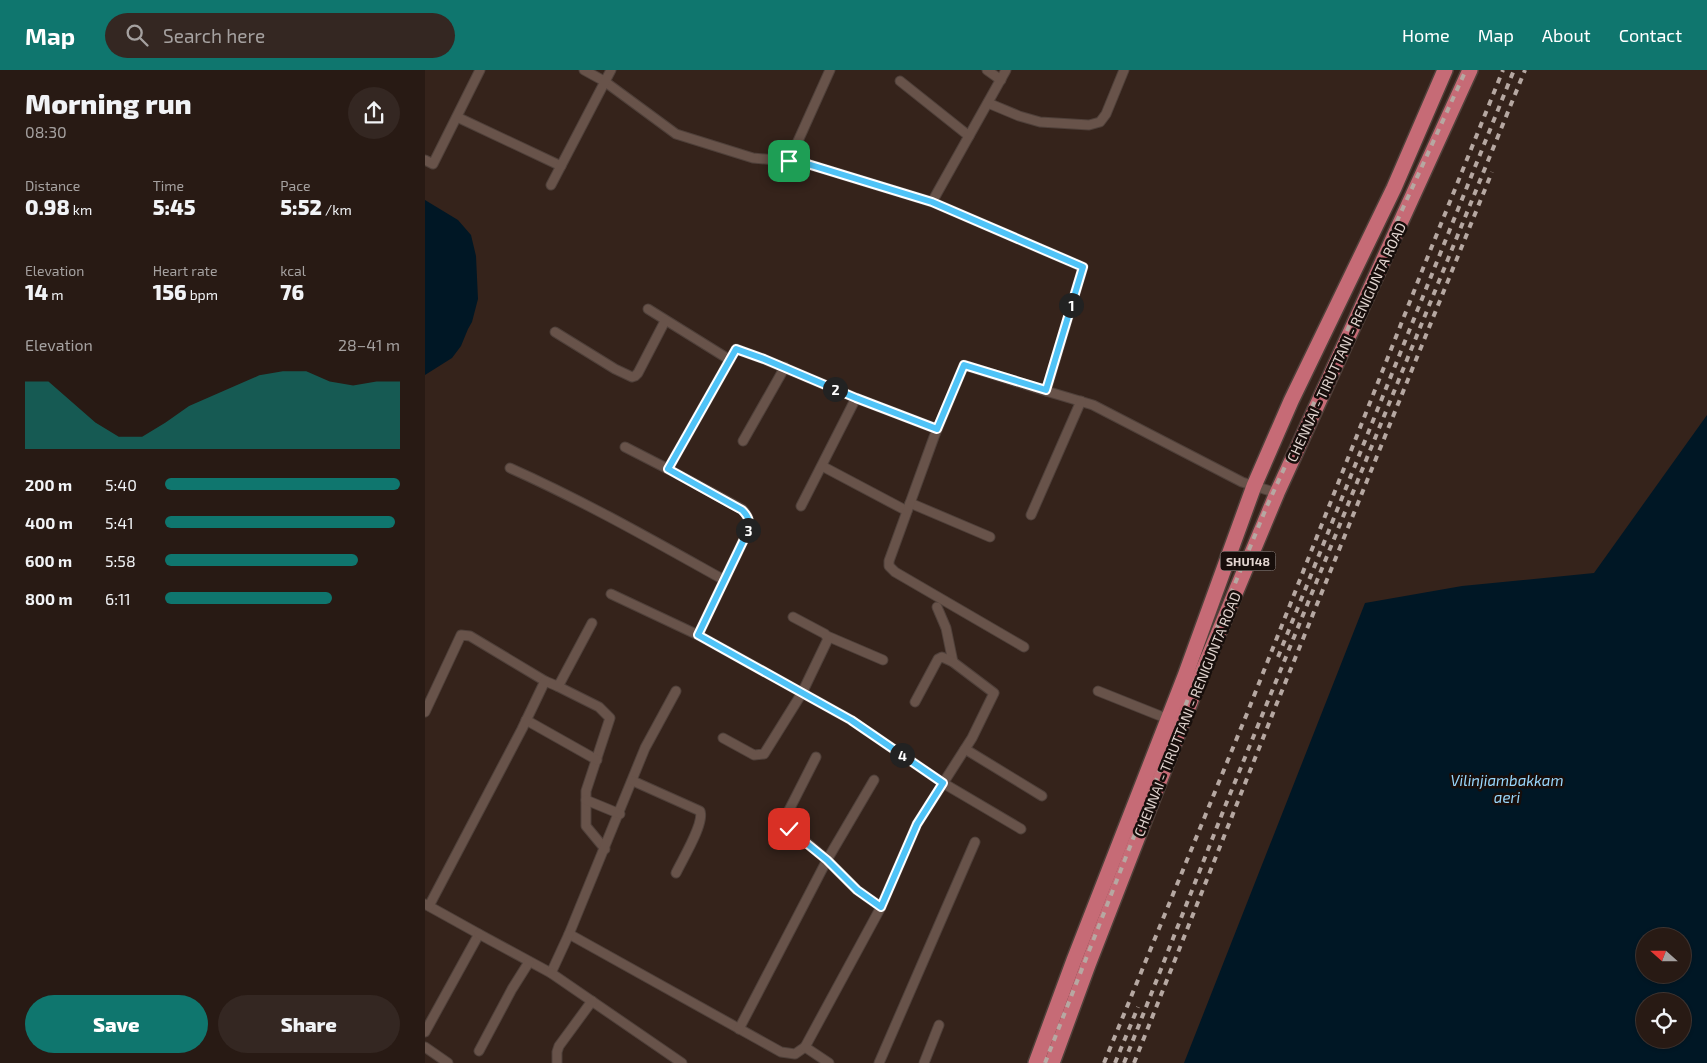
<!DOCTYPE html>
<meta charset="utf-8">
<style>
body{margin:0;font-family:"Exo 2",sans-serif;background:#342722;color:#f1f3f6;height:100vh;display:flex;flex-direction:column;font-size:19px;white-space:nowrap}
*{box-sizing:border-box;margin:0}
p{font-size:16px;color:#a5a1a0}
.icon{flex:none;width:28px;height:28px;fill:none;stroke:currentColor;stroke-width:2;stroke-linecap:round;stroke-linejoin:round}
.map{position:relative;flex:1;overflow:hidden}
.details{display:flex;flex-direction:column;background:#281a14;width:425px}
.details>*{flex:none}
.needle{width:32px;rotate:291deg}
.fabs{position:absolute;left:1211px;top:858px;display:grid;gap:10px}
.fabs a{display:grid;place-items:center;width:55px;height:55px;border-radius:50%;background:#281a14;box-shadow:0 1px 4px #0004,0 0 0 1px #443834;font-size:25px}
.pin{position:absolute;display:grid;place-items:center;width:42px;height:42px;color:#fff;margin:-21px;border-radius:10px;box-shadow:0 2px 8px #0006}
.km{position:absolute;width:25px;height:25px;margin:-12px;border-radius:50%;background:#222;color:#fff;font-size:14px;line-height:25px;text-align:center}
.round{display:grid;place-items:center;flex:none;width:52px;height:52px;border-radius:26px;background:#342722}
.head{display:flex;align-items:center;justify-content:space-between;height:85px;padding:0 25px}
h1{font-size:28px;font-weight:800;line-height:38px}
.stats{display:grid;grid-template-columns:repeat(3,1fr);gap:8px;height:85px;padding:5px 25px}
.stats div{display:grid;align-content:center}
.stats b{font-size:21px;font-weight:800}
.stats small{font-size:14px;font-weight:400}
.stats p{font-size:14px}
.chart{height:140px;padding:10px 25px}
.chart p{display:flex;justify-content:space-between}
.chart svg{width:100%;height:90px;margin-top:5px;fill:#0f766e;opacity:.7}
.primary-button{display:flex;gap:10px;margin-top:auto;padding:10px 25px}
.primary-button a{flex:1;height:58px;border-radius:30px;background:#0f766e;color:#fff;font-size:20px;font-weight:800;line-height:58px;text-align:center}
.primary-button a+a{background:#342722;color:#f1f3f6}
ul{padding:0 25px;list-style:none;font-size:16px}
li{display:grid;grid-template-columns:80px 60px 1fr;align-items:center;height:38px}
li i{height:12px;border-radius:6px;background:#0f766e}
header{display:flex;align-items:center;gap:30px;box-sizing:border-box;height:70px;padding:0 25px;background:#0f766e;color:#fff}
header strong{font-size:24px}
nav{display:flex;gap:28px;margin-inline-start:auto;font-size:18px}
.search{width:350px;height:45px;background:#342722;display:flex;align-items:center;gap:12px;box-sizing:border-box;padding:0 18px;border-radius:28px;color:#a5a1a0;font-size:19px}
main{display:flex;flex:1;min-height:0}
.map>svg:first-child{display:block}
.water{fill:#001725;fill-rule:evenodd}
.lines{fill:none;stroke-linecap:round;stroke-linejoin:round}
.minor-casing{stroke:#4f403a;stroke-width:11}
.trunk-casing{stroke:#4f403a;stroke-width:18}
.minor{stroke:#68534a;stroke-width:9}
.trunk{stroke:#c66b76;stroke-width:15}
.rail{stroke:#b6a8a2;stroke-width:4;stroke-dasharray:6 6;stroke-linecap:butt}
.route-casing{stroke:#fff;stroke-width:10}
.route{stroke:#4fc3f7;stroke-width:6}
.labels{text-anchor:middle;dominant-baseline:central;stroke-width:5;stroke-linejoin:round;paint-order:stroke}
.shield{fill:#170e0b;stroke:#a49994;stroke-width:1}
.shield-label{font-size:12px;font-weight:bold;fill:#e1d4cf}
.street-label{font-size:14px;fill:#e1d4cf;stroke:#170e0b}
.water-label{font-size:15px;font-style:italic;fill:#99d7fc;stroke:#170e0b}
</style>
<header>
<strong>Map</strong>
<div class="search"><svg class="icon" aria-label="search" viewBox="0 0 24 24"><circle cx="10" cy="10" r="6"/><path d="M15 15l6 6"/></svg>Search here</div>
<nav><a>Home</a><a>Map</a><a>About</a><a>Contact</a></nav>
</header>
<main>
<section class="details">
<div class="head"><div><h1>Morning run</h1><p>08:30</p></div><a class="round"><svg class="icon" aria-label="share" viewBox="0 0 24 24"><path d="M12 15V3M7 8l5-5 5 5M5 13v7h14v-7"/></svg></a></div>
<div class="stats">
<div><p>Distance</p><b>0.98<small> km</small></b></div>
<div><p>Time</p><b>5:45</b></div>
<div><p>Pace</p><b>5:52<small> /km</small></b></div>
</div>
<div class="stats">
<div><p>Elevation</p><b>14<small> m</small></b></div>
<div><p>Heart rate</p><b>156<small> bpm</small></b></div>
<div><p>kcal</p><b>76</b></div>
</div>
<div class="chart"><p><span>Elevation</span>28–41 m</p>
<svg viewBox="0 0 160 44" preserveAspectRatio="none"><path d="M0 44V11L10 11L20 21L30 31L40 38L50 38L60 31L70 23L80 18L90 13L100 8L110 6L120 6L130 11L140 13L150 11L160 11V44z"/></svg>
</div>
<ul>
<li><b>200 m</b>5:40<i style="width:100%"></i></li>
<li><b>400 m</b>5:41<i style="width:98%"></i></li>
<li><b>600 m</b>5:58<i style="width:82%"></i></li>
<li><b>800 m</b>6:11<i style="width:71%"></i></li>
</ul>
<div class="primary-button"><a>Save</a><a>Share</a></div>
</section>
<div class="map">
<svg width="1282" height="993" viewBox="0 0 1282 993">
<rect width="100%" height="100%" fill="#35231b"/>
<g class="water">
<path d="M 0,130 L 33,150 L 46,165 L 51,186 L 53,229 L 47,252 L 43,259 L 36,276 L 27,288 L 0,305 Z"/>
<path d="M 1282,345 L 1282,993 L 759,993 L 940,533 L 1037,516 L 1169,503 ZM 1220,866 L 1258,866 L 1258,904 L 1220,904 ZM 1220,931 L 1258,931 L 1258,969 L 1220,969 Z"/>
</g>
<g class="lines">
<defs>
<g id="minor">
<path d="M 159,0 L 179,11 L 251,64 L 328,88 L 376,92 L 507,132 L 658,197 L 621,321 L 668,335 L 817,412 L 852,423"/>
<path d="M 562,0 L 576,10"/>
<path d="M 475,11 L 544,66"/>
<path d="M 563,33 L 594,46 L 615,52 L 664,55 L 675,52 L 681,44 L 699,0"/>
<path d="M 32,47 L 136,96"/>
<path d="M 0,90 L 8,94 L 55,0"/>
<path d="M 364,91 L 405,0"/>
<path d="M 126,115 L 186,0"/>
<path d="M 507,132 L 581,0"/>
<path d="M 223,239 L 305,290"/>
<path d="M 130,262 L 190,299 L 207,307 L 210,306 L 213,303 L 240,251"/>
<path d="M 318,371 L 360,297"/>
<path d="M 200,377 L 243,399 L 311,279 L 339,289 L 431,328 L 512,359"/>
<path d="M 397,396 L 482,441"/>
<path d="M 85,398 C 159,431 229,471 299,510"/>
<path d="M 243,399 L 317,439 C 325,448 325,452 322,463 L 273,565"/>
<path d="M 485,433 L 565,467"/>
<path d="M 376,436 L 431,328"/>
<path d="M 606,445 L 656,331"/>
<path d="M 186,524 L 273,565 L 426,650 L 518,713 L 596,759"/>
<path d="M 512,537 L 521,558 L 528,592"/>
<path d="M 402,566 L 458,590"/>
<path d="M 599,577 L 470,502 L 464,496 L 464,491 L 509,367 L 539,295 L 621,321"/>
<path d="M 132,616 L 174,637 L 185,648 L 161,721 L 161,756 L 180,779"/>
<path d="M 251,621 L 220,678 L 144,864 L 356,982 L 370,984 L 380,977"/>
<path d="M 673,621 L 743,649"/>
<path d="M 0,642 L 36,565 L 45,566 L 120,611 L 132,616 L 135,613 L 167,553"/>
<path d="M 101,650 L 172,690"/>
<path d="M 298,668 L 329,685 L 339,684 L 377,623 L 403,569 L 400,564 L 368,547"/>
<path d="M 540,679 L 617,726"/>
<path d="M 391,687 L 361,746 L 361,755 L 402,790 L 432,820 L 456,837"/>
<path d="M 208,711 L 275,741 C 280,753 257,790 251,803"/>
<path d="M 161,730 L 195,744"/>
<path d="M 0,834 L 54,864 L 0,962"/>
<path d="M 4,836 L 97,659 L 120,611"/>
<path d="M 54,864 L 126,903 L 144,864"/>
<path d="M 126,903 L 257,993"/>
<path d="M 314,959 L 402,790 L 449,710"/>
<path d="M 0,977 L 23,993"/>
<path d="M 54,981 L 87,919 L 104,892"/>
<path d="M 132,993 L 132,982 L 134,976 L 167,931"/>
<path d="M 404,993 L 380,977 L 456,837 L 492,754 L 547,668 L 569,623 L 528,592 L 517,587 L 513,589 L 490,632"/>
<path d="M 454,993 L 550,772"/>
<path d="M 499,993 L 514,955"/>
</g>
<g id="trunk">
<path d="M 611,993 L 649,890 L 760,606 L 829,416 L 866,331 L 969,118 L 1020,0"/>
<path d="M 627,993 L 663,895 L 773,612 L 852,423 L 1045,0"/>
</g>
</defs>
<use href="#minor" class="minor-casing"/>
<use href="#trunk" class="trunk-casing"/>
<use href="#minor" class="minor"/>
<use href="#trunk" class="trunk"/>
<g class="rail">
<path d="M 853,587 L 1089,0"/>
<path d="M 620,993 L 774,601 L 842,436 L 1041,0"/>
<path d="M 679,993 L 823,641 L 999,196 L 1078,0"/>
<path d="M 690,993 L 713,937"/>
<path d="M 699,993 L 801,734 L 1100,0"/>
<path d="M 709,993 L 850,638 L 1067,102"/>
</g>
</g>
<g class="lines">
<defs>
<path id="route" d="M 364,759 L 402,790 L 432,820 L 456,837 L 492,754 L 518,713 L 426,650 L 273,565 L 322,463 C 325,452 325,448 317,440 L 243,399 L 311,279 L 339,289 L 431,328 L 512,359 L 539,295 L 621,320 L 658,197 L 507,132 L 376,92 L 364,91"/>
</defs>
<use href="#route" class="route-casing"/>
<use href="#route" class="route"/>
</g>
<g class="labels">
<rect class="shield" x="795.5" y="481.5" width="55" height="19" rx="4"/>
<g class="shield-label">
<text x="823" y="491">SHU148</text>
</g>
<g class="street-label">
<text transform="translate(921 272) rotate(-65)">CHENNAI - TIRUTTANI - RENIGUNTA ROAD</text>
<text transform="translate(762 644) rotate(-68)">CHENNAI - TIRUTTANI - RENIGUNTA ROAD</text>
</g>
<g class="water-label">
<text x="1082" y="710">Vilinjiambakkam<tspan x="1082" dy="17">aeri</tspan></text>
</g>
</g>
</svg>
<div class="fabs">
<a><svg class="needle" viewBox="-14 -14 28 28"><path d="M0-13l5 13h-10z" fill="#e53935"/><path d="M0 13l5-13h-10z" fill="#a5a1a0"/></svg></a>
<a><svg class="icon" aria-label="locate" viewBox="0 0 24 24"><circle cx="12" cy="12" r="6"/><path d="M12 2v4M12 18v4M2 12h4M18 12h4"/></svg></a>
</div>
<div class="pin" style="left:364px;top:91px;background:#1e9e55"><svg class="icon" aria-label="arrive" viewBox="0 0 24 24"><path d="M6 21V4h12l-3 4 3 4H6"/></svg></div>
<div class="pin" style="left:364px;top:759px;background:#d93025"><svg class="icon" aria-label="check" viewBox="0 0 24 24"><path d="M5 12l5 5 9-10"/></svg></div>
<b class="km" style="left:646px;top:235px">1</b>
<b class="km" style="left:410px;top:319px">2</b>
<b class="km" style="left:323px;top:460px">3</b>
<b class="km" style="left:477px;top:685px">4</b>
</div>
</main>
